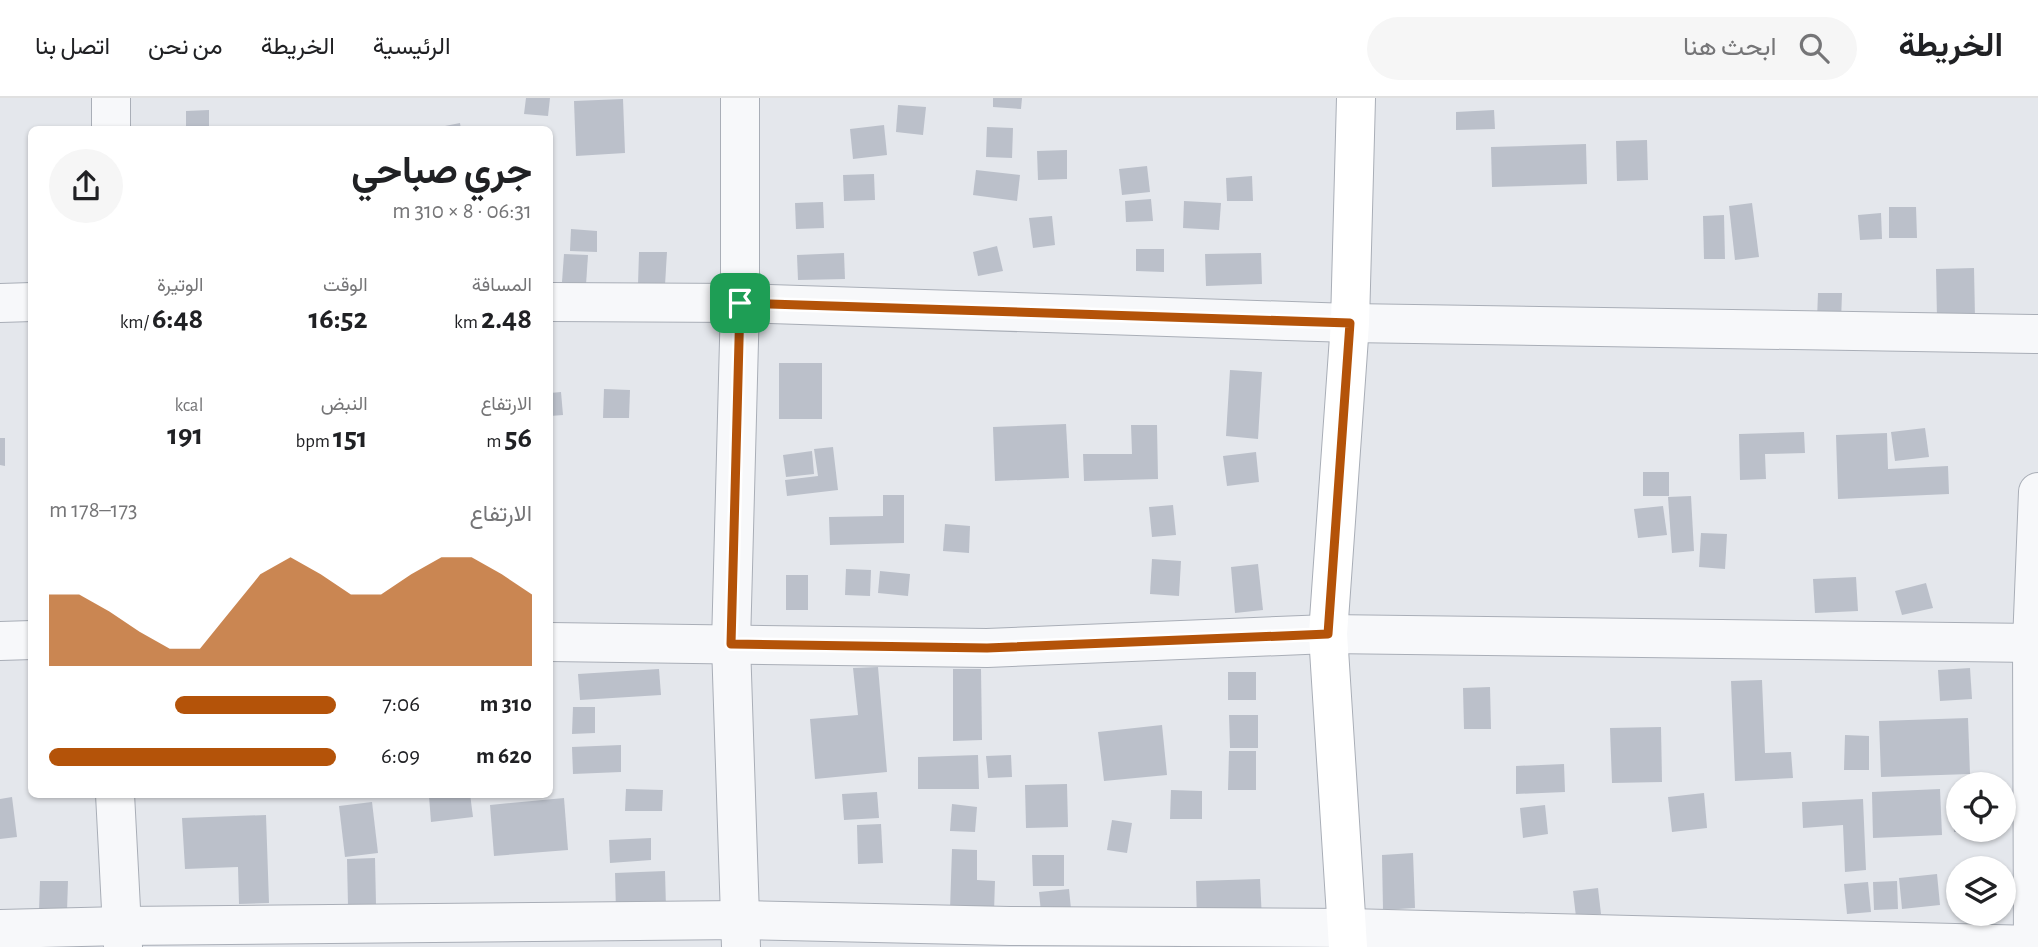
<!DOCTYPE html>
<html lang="ar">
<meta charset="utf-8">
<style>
body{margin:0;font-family:"Alegreya Sans",Vazirmatn,sans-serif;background:#f6f6f6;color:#202124;direction:rtl;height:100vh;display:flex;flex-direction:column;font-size:26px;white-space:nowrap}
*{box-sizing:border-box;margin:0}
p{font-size:23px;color:#757577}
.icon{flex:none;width:38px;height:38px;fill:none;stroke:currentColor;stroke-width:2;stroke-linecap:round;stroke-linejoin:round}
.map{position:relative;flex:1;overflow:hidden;direction:ltr}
.drawer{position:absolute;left:28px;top:28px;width:525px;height:672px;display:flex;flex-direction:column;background:#fff;border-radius:10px;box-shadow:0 2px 5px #0004;direction:rtl}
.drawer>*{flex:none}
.tools{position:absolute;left:1946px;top:674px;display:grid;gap:14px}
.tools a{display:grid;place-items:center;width:70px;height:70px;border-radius:50%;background:#fff;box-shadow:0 2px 5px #0004;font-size:35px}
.pin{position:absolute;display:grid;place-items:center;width:60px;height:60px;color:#fff;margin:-30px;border-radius:14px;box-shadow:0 4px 10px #0006}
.round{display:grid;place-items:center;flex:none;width:74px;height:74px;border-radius:37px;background:#f6f6f6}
.head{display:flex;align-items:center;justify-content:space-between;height:119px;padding:0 21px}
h1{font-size:38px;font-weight:700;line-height:52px}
.figures{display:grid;grid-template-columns:repeat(3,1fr);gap:10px;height:119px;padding:7px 21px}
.figures div{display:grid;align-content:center}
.figures b{font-size:30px;font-weight:700}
.figures small{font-size:19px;font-weight:400}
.figures p{font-size:19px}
.chart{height:196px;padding:14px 21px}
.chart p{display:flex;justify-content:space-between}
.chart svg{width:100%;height:126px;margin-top:7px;fill:#b45309;opacity:.7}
ul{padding:0 21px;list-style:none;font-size:23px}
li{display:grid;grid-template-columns:112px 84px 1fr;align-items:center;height:52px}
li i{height:18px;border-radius:9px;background:#b45309}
header{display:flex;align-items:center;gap:42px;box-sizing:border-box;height:98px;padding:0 35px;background:#fff;border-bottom:2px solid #e0e0e0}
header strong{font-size:33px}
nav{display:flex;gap:38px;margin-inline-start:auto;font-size:24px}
.search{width:490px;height:63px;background:#f6f6f6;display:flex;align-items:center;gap:18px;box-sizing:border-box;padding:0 24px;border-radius:38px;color:#757577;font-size:26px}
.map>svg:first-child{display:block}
.building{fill:#bbc0ca}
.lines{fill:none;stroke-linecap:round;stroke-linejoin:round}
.street-casing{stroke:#a9aeb7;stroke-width:40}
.secondary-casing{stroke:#a9aeb7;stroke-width:40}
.street{stroke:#f7f8fa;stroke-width:38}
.secondary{stroke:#fff;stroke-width:38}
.route-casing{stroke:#fff;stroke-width:14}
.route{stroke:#b45309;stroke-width:9}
</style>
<header>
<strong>الخريطة</strong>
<div class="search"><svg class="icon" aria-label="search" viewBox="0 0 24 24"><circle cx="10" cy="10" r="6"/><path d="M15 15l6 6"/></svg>ابحث هنا</div>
<nav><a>الرئيسية</a><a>الخريطة</a><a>من نحن</a><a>اتصل بنا</a></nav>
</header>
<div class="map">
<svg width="2038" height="849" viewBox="0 0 2038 849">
<rect width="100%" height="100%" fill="#e4e7ec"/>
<g class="building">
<path d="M 526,0 L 550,0 L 548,18 L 524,16 Z"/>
<path d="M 993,0 L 1022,0 L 1021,11 L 993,9 Z"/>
<path d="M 623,1 L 625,55 L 576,58 L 574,3 Z"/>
<path d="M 898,7 L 926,9 L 923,37 L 896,34 Z"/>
<path d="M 209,12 L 209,32 L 186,32 L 186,13 Z"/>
<path d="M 1494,12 L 1495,31 L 1456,32 L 1456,14 Z"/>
<path d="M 460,25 L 461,32 L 435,32 L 435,30 Z"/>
<path d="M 884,27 L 887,57 L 853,61 L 850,31 Z"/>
<path d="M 987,29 L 1013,30 L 1012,60 L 986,59 Z"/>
<path d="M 1647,42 L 1648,82 L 1617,83 L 1616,43 Z"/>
<path d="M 1586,46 L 1587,86 L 1492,89 L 1491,49 Z"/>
<path d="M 1067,52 L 1067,81 L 1038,82 L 1037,53 Z"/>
<path d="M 1147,68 L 1150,94 L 1122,97 L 1119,71 Z"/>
<path d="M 976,72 L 1020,77 L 1017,103 L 973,97 Z"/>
<path d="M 874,76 L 875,102 L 844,103 L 843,77 Z"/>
<path d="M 1252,78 L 1253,103 L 1227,103 L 1226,80 Z"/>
<path d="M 1151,101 L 1153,123 L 1126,124 L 1125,103 Z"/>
<path d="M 1184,103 L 1221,105 L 1219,132 L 1183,130 Z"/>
<path d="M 823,104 L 824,130 L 796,131 L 795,105 Z"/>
<path d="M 1752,105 L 1759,159 L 1735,162 L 1729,108 Z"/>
<path d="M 1889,109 L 1916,109 L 1917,140 L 1889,140 Z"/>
<path d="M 1881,115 L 1882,141 L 1860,142 L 1858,117 Z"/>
<path d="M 1724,117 L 1725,161 L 1704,161 L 1703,118 Z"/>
<path d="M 1052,118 L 1055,147 L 1033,150 L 1029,120 Z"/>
<path d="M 571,131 L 597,133 L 597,154 L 570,153 Z"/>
<path d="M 997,148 L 1003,173 L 978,178 L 973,154 Z"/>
<path d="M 1136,151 L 1164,151 L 1164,174 L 1136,173 Z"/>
<path d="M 639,154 L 667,154 L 665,187 L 638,186 Z"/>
<path d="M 844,155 L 845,181 L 798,182 L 797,157 Z"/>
<path d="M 1261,155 L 1262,186 L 1206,188 L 1205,156 Z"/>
<path d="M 564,156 L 588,157 L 586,187 L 562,184 Z"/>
<path d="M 1974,170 L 1975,220 L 1937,220 L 1936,171 Z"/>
<path d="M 1818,195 L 1842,195 L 1841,223 L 1817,222 Z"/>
<rect x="779" y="265" width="43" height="56"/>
<path d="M 1230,272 L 1262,274 L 1258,341 L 1226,338 Z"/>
<path d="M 604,291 L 630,292 L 629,320 L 603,320 Z"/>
<path d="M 561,294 L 563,317 L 550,318 L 550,295 Z"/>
<path d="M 1066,326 L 1069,380 L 995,383 L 993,329 Z"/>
<path d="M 1131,327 L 1157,327 L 1158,381 L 1084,383 L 1083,356 L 1132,356 Z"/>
<path d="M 1925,330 L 1929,359 L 1895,363 L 1891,334 Z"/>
<path d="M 1804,334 L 1805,355 L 1765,356 L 1766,381 L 1740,382 L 1739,336 Z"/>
<path d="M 1887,335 L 1888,371 L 1948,368 L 1949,396 L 1838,401 L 1836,337 Z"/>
<path d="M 0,340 L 5,340 L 5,368 L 0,367 Z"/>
<path d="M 833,349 L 838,392 L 787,398 L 785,382 L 818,378 L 814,351 Z"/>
<path d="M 812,353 L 814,376 L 786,379 L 783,357 Z"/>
<path d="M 1256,354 L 1259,384 L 1227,388 L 1223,358 Z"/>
<rect x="1643" y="374" width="26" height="24"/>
<path d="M 883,397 L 904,397 L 904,445 L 830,447 L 829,419 L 883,418 Z"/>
<path d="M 1691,398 L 1694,453 L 1672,455 L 1668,399 Z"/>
<path d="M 1173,407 L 1176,437 L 1152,439 L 1149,409 Z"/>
<path d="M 1663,408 L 1667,437 L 1638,440 L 1634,411 Z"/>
<path d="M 945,426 L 970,428 L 969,455 L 943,453 Z"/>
<path d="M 1701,435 L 1727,436 L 1725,471 L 1699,469 Z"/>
<path d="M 1152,461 L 1181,463 L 1179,498 L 1150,496 Z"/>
<path d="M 1258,466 L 1263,512 L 1235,515 L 1231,469 Z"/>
<path d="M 846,471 L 871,472 L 870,498 L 845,497 Z"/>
<path d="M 880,473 L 910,476 L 908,498 L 878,495 Z"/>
<rect x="786" y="477" width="22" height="35"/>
<path d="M 1856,479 L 1858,513 L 1815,515 L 1813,481 Z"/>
<path d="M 1926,485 L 1933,510 L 1902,517 L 1895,493 Z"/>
<path d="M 878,569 L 887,674 L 815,681 L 810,621 L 858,617 L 853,570 Z"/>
<path d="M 1970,570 L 1972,601 L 1940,603 L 1938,572 Z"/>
<path d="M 659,571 L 661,597 L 580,602 L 578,576 Z"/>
<path d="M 953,571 L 981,571 L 982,642 L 953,643 Z"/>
<rect x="1228" y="574" width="28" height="28"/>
<path d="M 1762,582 L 1765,655 L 1791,654 L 1793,680 L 1735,683 L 1731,583 Z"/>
<path d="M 1490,589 L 1491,631 L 1464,631 L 1463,590 Z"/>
<path d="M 573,609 L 595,609 L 595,635 L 572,636 Z"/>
<path d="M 1229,617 L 1258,617 L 1258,650 L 1230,650 Z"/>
<path d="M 1968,620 L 1970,676 L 1881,679 L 1879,623 Z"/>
<path d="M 1162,627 L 1167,677 L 1104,683 L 1098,634 Z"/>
<path d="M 1661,629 L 1662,684 L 1612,685 L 1610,630 Z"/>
<path d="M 1845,637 L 1869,638 L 1869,672 L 1844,672 Z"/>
<path d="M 621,647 L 621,674 L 573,676 L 572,649 Z"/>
<path d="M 1229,653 L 1256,653 L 1256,692 L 1228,692 Z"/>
<path d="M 978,657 L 979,691 L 918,691 L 918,659 Z"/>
<path d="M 1011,657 L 1012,679 L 988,680 L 986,658 Z"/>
<path d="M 1564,666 L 1565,694 L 1516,696 L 1516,668 Z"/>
<path d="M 1067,686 L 1068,729 L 1026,730 L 1025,687 Z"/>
<path d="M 626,691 L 663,692 L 662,713 L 625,713 Z"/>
<path d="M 1940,691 L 1942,737 L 1873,740 L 1872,694 Z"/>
<path d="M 1171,692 L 1202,693 L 1202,721 L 1170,721 Z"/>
<path d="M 877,694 L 879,720 L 844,722 L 842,696 Z"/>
<path d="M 1704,695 L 1707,730 L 1672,734 L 1668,699 Z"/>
<path d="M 440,696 L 470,696 L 473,719 L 431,724 L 429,698 Z"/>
<path d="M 1958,696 L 1958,732 L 1973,732 L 1973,734 L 1954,734 L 1953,697 Z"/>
<path d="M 12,699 L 17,739 L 0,741 L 0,701 Z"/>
<path d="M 564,700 L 568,752 L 494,758 L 490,707 Z"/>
<path d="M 1863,701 L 1866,772 L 1845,774 L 1843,727 L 1803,730 L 1802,704 Z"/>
<path d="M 372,704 L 378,755 L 345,759 L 339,708 Z"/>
<path d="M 952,706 L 977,709 L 975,734 L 950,733 Z"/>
<path d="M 1545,707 L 1548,736 L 1523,740 L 1520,710 Z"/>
<path d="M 266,717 L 269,805 L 239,806 L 238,769 L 185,771 L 182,720 Z"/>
<path d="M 1112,722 L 1132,725 L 1127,755 L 1107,752 Z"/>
<path d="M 881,726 L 883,765 L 858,766 L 857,727 Z"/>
<path d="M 651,740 L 651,762 L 610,765 L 609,742 Z"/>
<path d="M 952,751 L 977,752 L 977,782 L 995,783 L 994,814 L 950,812 Z"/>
<path d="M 1413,755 L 1415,810 L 1383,812 L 1382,757 Z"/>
<path d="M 1032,757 L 1064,757 L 1064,788 L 1033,788 Z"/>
<path d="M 375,760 L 376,807 L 348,808 L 347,761 Z"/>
<path d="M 665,773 L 666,811 L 616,813 L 615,775 Z"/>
<path d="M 1937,776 L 1940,807 L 1902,811 L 1899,780 Z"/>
<path d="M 1260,781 L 1262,822 L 1197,824 L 1196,783 Z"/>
<path d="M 40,783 L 68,783 L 67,813 L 39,813 Z"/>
<path d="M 1897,783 L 1898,811 L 1874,812 L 1873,784 Z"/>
<path d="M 1868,784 L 1871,814 L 1847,816 L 1844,786 Z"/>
<path d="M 1598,790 L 1601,816 L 1576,819 L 1573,793 Z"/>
<path d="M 1069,791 L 1071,811 L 1041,814 L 1039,794 Z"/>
</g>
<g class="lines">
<defs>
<g id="street">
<path d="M 740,0 L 740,205 L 731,546 L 741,849"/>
<path d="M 111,32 L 111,0"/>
<path d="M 550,204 L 740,205 L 1350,225 L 2038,236"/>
<path d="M 0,205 L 32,204"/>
<path d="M 0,543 L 32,542"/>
<path d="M 550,544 L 987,550 L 1328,536 L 2038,545"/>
<path d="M 115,696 L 123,849"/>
<path d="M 0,831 L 122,828 L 741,822 L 1010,828 L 1348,830 L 2038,847"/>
<path d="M 2033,849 L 2032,545 L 2038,394"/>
</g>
<path id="secondary" d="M 1348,849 L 1328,536 L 1350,225 L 1356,0"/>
</defs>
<use href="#street" class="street-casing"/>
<use href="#secondary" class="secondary-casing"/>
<use href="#street" class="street"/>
<use href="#secondary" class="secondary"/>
</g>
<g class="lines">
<defs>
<path id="route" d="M 740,205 L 1350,225 L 1328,536 L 987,550 L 731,546 Z"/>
</defs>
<use href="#route" class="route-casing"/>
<use href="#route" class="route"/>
</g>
</svg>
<div class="tools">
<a><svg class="icon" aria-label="locate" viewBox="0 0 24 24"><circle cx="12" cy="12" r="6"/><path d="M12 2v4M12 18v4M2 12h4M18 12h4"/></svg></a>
<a><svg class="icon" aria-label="layers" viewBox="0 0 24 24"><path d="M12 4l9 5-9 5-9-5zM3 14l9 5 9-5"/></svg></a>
</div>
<div class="pin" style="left:740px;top:205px;background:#1e9e55"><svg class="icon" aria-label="arrive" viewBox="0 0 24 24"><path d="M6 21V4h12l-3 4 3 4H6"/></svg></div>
<section class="drawer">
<div class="head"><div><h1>جري صباحي</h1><p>06:31 · 8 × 310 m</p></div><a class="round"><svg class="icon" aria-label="share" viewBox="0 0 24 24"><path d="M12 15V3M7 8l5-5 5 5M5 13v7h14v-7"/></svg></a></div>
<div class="figures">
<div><p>المسافة</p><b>2.48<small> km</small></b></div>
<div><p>الوقت</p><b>16:52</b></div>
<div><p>الوتيرة</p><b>6:48<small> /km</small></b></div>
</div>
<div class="figures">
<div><p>الارتفاع</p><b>56<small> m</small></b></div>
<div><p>النبض</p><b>151<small> bpm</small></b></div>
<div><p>kcal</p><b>191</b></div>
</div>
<div class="chart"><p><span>الارتفاع</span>173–178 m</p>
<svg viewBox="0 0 160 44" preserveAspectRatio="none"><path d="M0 44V19L10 19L20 25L30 32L40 38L50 38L60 25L70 12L80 6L90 12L100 19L110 19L120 12L130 6L140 6L150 12L160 19V44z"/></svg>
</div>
<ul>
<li><b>310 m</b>7:06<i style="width:56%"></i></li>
<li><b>620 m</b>6:09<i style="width:100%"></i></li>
</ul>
</section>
</div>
